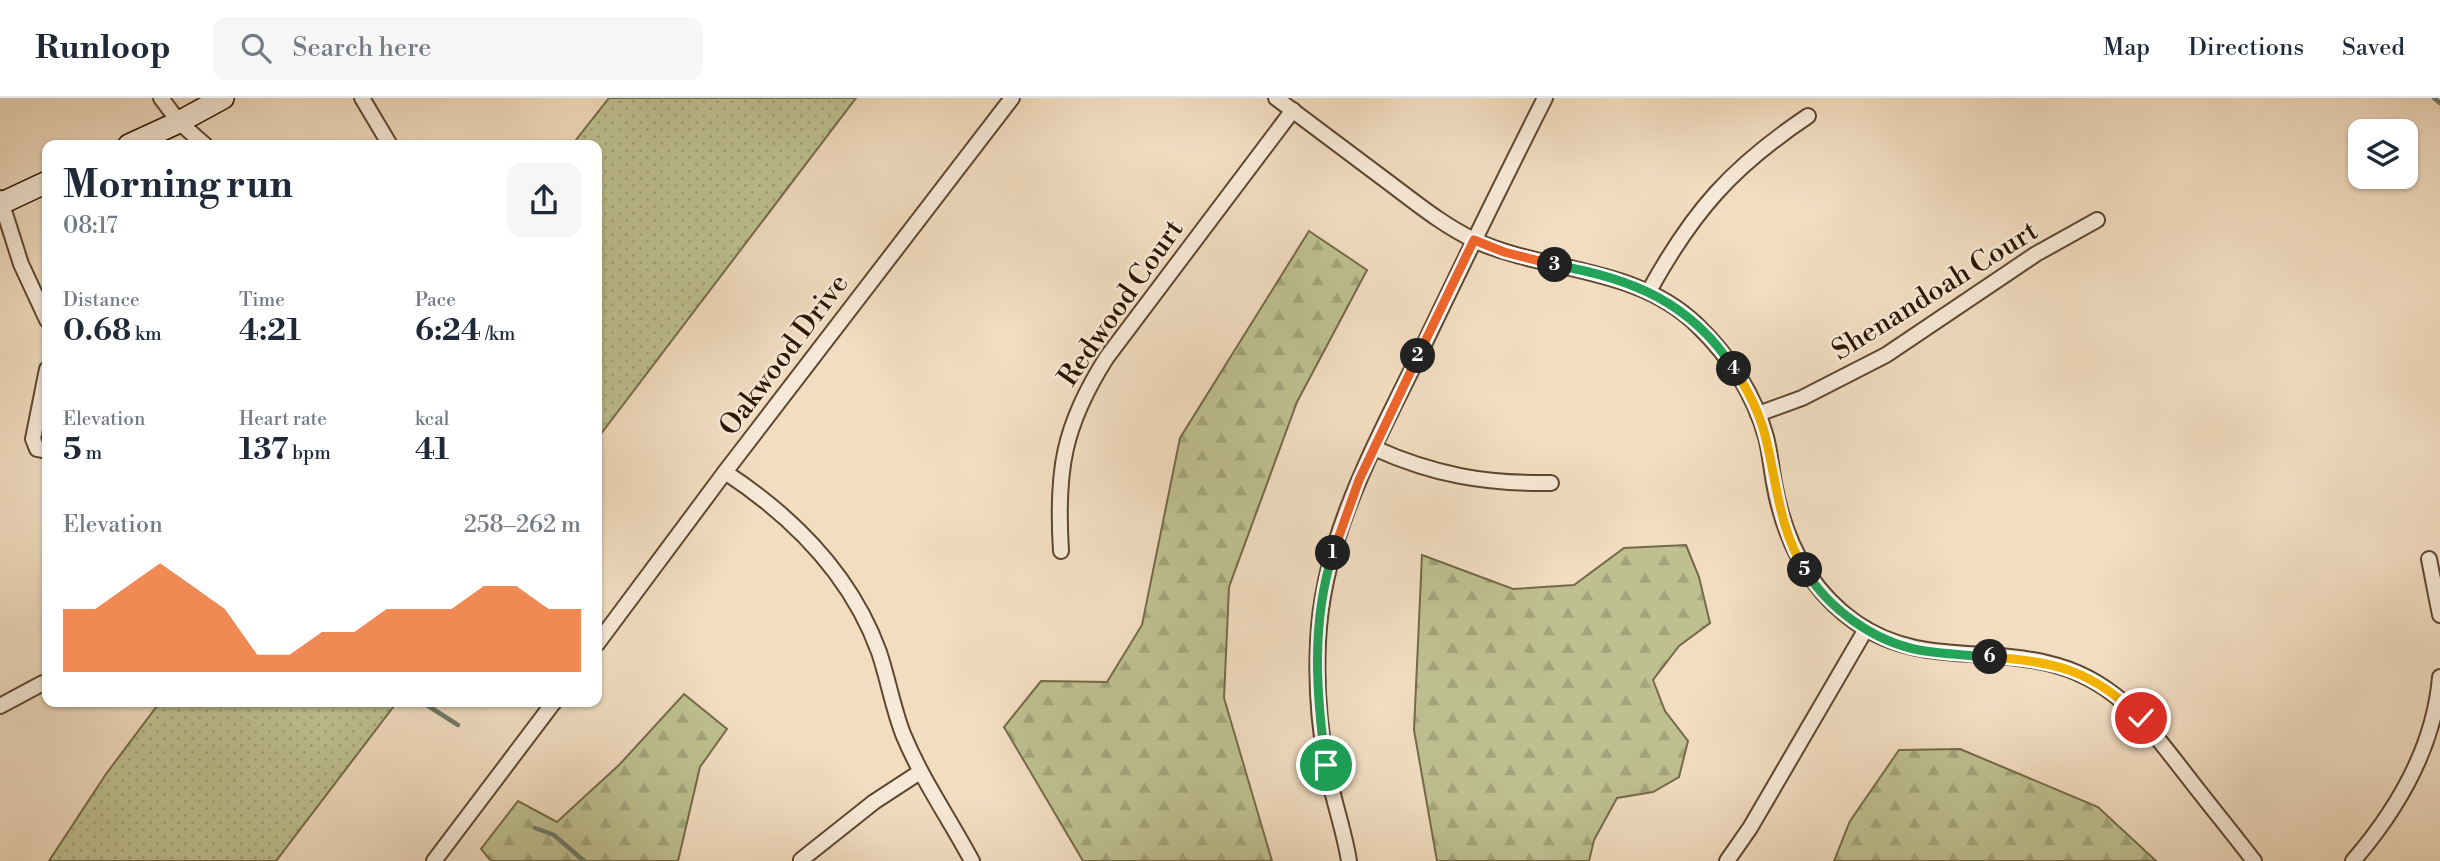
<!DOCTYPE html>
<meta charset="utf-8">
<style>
body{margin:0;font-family:"Libre Bodoni",serif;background:#f6f6f7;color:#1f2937;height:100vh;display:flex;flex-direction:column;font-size:26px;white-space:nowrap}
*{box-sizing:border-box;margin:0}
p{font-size:23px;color:#747a83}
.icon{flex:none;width:38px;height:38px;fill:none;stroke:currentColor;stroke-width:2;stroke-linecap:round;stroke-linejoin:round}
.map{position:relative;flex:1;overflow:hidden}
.details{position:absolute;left:42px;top:42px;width:560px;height:567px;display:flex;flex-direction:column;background:#fff;border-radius:14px;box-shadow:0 2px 5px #0004}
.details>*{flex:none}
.tools{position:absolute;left:2348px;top:21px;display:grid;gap:14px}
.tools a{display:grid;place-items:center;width:70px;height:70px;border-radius:14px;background:#fff;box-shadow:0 2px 5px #0004;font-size:35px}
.pin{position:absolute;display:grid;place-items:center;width:60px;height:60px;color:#fff;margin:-30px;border:4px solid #fff;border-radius:50%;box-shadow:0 2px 7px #0007}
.km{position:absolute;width:35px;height:35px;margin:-18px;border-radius:50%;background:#222;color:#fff;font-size:19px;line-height:35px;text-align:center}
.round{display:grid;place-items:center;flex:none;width:74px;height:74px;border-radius:14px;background:#f6f6f7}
.headline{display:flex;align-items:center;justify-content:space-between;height:119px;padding:0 21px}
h1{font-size:38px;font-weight:700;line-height:52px}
.figures{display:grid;grid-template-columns:repeat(3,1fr);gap:10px;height:119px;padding:7px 21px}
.figures div{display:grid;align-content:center}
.figures b{font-size:30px;font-weight:700}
.figures small{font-size:19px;font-weight:400}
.figures p{font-size:19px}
.chart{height:196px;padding:14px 21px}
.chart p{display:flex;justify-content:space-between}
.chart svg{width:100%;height:126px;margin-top:7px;fill:#ea580c;opacity:.7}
header{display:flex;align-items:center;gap:42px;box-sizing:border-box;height:98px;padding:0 35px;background:#fff;border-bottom:2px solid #e0e1e3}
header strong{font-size:33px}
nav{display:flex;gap:38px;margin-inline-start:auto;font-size:24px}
.search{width:490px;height:63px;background:#f6f6f7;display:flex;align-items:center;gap:18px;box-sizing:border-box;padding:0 24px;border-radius:14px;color:#747a83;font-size:26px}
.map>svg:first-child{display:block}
.grass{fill:url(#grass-dots);stroke:#756a48;stroke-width:2}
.forest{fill:url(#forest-firs);stroke:#756a48;stroke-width:2}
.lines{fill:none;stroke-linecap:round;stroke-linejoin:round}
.stream{stroke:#6f796a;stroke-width:4.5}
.street-casing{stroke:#5e4730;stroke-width:18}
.secondary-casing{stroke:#2c1500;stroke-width:24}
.street{stroke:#f7e9d7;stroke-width:14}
.secondary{stroke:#f7e9d7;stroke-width:21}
.split-1-casing{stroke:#fff;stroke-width:14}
.split-2-casing{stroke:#fff;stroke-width:14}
.split-3-casing{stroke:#fff;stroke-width:14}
.split-4-casing{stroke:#fff;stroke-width:14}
.split-5-casing{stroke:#fff;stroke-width:14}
.split-6-casing{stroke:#fff;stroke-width:14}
.split-7-casing{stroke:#fff;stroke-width:14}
.split-1{stroke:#22a559;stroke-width:9}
.split-2{stroke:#f0652b;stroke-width:9}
.split-3{stroke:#f0652b;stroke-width:9}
.split-4{stroke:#22a559;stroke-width:9}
.split-5{stroke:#f5b400;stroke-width:9}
.split-6{stroke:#22a559;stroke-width:9}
.split-7{stroke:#f5b400;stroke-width:9}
.labels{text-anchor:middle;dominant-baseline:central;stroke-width:5;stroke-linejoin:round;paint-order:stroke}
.street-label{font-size:28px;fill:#2c1500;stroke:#f7e9d7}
</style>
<header>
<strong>Runloop</strong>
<div class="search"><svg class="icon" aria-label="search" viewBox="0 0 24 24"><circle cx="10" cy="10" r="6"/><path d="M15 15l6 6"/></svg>Search here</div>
<nav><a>Map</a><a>Directions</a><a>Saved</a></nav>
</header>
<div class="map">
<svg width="2440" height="763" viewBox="0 0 2440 763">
<defs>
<pattern id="grass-dots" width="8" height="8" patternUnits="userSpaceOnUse" patternTransform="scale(1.75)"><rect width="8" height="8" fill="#bec091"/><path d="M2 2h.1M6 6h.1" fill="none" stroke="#a3a47b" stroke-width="1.8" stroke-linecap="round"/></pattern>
<pattern id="forest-firs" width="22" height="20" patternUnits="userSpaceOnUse" patternTransform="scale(1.75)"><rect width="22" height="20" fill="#bec091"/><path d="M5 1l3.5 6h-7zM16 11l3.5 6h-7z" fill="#a3a47b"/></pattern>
</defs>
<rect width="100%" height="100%" fill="#f2ddc1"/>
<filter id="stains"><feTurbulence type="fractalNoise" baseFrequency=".00286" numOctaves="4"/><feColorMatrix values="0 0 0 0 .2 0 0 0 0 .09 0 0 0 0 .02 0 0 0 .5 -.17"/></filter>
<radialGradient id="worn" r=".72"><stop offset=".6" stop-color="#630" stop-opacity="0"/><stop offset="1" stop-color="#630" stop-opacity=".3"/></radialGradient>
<g class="grass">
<path d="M 609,0 L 856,0 L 597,341 L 597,47 L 572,47 Z"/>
<path d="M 160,604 L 397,604 L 276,763 L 49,763 L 106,676 Z"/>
</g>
<g class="forest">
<path d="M 1309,133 L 1367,172 L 1297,304 L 1229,489 L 1224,600 L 1272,763 L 1083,763 L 1004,629 L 1041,583 L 1107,584 L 1142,527 L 1180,340 Z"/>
<path d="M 1686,447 L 1699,479 L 1710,525 L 1679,548 L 1653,582 L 1665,613 L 1688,643 L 1679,679 L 1653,694 L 1617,700 L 1594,742 L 1589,763 L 1437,763 L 1414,632 L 1422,457 L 1513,491 L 1574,487 L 1624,450 Z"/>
<path d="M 684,596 L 727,631 L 700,669 L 678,763 L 491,763 L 481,751 L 518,703 L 557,724 L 620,666 Z"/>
<path d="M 1960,651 L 2098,709 L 2156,763 L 1834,763 L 1850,723 L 1899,652 Z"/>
</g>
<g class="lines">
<g class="stream">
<path d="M 2434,0 L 2440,5"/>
<path d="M 422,604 L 458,627"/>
<path d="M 535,730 L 554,737 L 584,763"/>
</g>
<defs>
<g id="street">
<path d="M 161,0 L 179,24 L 205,47"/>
<path d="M 362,0 L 390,47"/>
<path d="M 1276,0 C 1313,28 1351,56 1388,84 C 1416,105 1444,128 1476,143 C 1549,175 1636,168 1697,227 C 1729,258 1754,296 1766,339 C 1770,354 1771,369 1774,385 C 1784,441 1807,490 1855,524 C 1916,567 1981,549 2047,565 C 2113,580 2145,624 2184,674 C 2207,704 2231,733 2254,763"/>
<path d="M 0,100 L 21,166 L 47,222"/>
<path d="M 1649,193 C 1693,113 1732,69 1808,18"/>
<path d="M 47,271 L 33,341 L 37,351 L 47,353"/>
<path d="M 1758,316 L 1802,300 L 1886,257 L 2036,156 L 2097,122"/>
<path d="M 1374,350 C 1434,377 1485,386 1551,385"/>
<path d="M 725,374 C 792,418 851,477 879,554 C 888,581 893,610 903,636 C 922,682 949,720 972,763"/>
<path d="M 1061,453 C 1056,373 1063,328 1107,259 L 1293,12"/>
<path d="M 2429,461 L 2440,517"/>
<path d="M 597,546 L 725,374 L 1012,0"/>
<path d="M 0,608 L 43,585"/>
<path d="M 801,762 L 874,704 L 920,674"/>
<path d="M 434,763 L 554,604"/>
<path d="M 1349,763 C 1344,732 1333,702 1327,670 C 1319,629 1316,586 1318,544 C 1322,441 1375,347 1419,257 C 1460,171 1502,85 1545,0"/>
<path d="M 1727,763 L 1750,730 L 1866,531"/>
<path d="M 2353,763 C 2397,712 2434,649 2440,579"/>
</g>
<g id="secondary">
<path d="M 129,47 L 179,24 L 223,0"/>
<path d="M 0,106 L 47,84"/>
</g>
</defs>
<use href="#street" class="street-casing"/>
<use href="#secondary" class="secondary-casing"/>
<use href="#street" class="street"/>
<use href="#secondary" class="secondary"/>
</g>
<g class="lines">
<defs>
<path id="split-1" d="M 1326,667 C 1316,596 1311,524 1333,455"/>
<path id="split-2" d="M 1333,455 L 1359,382 L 1418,258"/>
<path id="split-3" d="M 1418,258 L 1474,142 L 1504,154 L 1555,167"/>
<path id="split-4" d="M 1555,167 C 1631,180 1691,204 1734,271"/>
<path id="split-5" d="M 1734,271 C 1748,292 1760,316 1766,341 C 1777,386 1779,431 1805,472"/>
<path id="split-6" d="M 1805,472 C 1829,511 1873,543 1919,552 C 1942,556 1966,557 1990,559"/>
<path id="split-7" d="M 1990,559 C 2056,563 2093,573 2141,620"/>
</defs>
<use href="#split-1" class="split-1-casing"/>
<use href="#split-2" class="split-2-casing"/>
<use href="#split-3" class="split-3-casing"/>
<use href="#split-4" class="split-4-casing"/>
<use href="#split-5" class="split-5-casing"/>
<use href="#split-6" class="split-6-casing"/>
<use href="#split-7" class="split-7-casing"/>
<use href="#split-1" class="split-1"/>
<use href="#split-2" class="split-2"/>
<use href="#split-3" class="split-3"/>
<use href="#split-4" class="split-4"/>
<use href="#split-5" class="split-5"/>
<use href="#split-6" class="split-6"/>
<use href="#split-7" class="split-7"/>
</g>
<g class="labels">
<g class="street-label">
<text transform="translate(1935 193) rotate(-32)">Shenandoah Court</text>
<text transform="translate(1121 205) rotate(-55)">Redwood Court</text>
<text transform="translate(784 257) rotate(-53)">Oakwood Drive</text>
</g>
</g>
<rect width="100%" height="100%" filter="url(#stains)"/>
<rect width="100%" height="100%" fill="url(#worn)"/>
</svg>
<div class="tools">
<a><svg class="icon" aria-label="layers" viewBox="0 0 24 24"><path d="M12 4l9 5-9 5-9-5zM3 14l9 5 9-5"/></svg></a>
</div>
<div class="pin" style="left:1326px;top:667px;background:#1e9e55"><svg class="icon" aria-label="arrive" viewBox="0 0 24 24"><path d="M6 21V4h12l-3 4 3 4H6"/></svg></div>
<div class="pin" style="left:2141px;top:620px;background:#d93025"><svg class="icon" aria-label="check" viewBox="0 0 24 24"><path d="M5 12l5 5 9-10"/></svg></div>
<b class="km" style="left:1333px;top:455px">1</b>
<b class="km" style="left:1418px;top:258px">2</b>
<b class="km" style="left:1555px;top:167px">3</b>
<b class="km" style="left:1734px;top:271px">4</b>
<b class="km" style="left:1805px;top:472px">5</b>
<b class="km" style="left:1990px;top:559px">6</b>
<section class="details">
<div class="headline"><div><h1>Morning run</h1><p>08:17</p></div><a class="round"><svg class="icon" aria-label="share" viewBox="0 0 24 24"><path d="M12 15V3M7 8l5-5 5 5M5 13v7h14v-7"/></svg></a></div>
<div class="figures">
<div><p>Distance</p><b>0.68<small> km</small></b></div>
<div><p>Time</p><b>4:21</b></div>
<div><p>Pace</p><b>6:24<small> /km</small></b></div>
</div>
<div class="figures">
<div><p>Elevation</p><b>5<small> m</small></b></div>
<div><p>Heart rate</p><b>137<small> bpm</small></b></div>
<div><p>kcal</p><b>41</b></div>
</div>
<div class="chart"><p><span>Elevation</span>258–262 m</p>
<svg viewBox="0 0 160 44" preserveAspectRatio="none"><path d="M0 44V22L10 22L20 14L30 6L40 14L50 22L60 38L70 38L80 30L90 30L100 22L110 22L120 22L130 14L140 14L150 22L160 22V44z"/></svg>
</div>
</section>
</div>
